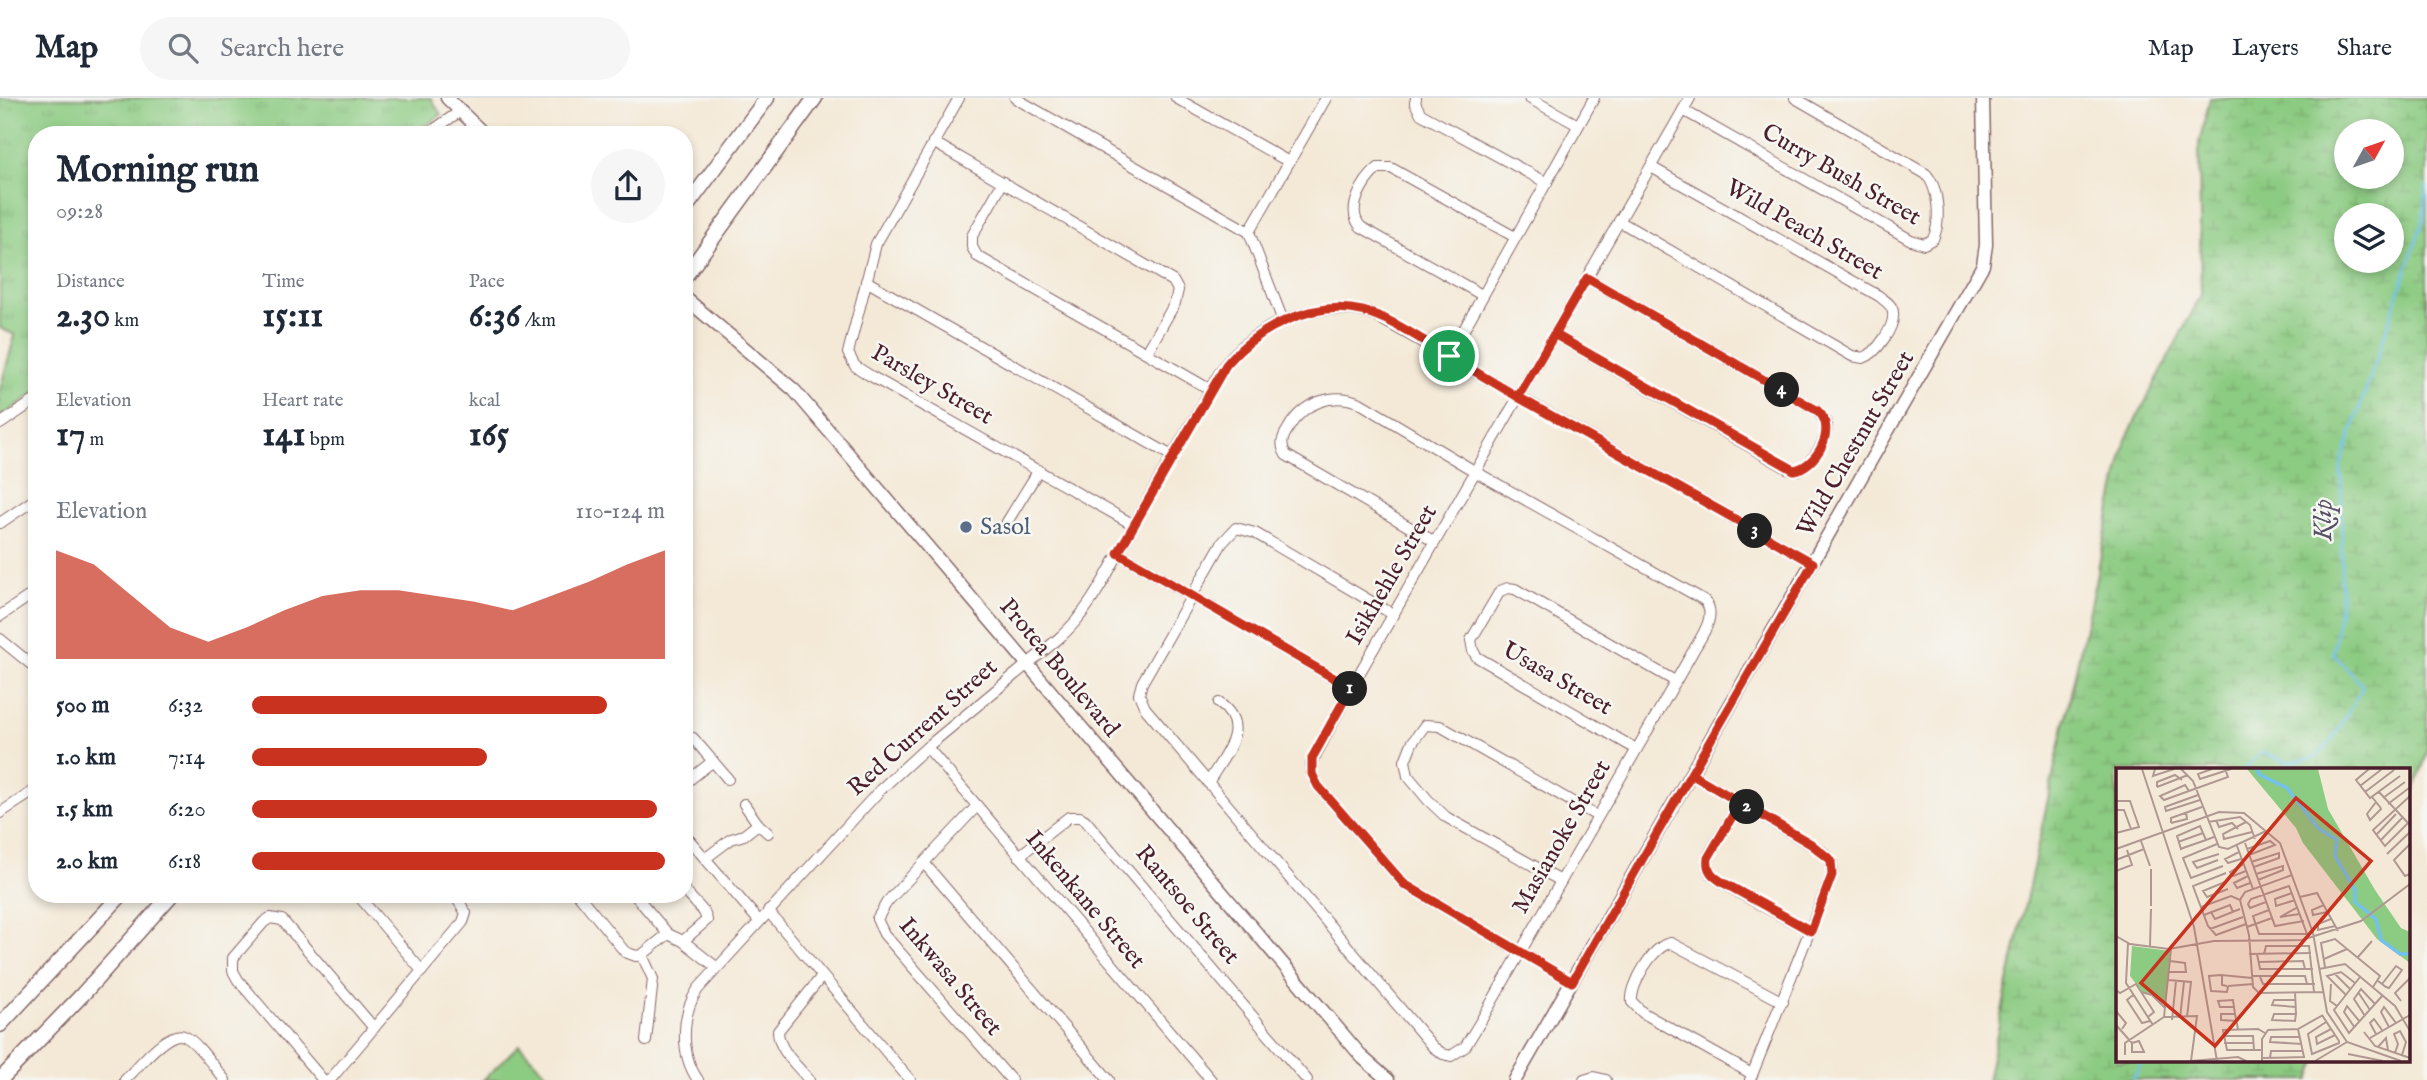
<!DOCTYPE html>
<meta charset="utf-8">
<style>
body{margin:0;font-family:"IM FELL English",serif;background:#f6f6f7;color:#1f2937;height:100vh;display:flex;flex-direction:column;font-size:26px;white-space:nowrap}
*{box-sizing:border-box;margin:0}
p{font-size:23px;color:#747a83}
.icon{flex:none;width:38px;height:38px;fill:none;stroke:currentColor;stroke-width:2;stroke-linecap:round;stroke-linejoin:round}
.map{position:relative;flex:1;overflow:hidden}
.details{position:absolute;left:28px;top:28px;width:665px;height:777px;display:flex;flex-direction:column;background:#fff;border-radius:28px;box-shadow:0 4px 10px #0003}
.details>*{flex:none}
.needle{width:46px;rotate:50deg}
.fabs{position:absolute;left:2334px;top:21px;display:grid;gap:14px}
.fabs a{display:grid;place-items:center;width:70px;height:70px;border-radius:50%;background:#fff;box-shadow:0 4px 10px #0003;font-size:35px}
.pin{position:absolute;display:grid;place-items:center;width:60px;height:60px;color:#fff;margin:-30px;border:4px solid #fff;border-radius:50%;box-shadow:0 2px 7px #0007}
.km{position:absolute;width:35px;height:35px;margin:-18px;border-radius:50%;background:#222;color:#fff;font-size:19px;line-height:35px;text-align:center}
.round{display:grid;place-items:center;flex:none;width:74px;height:74px;border-radius:37px;background:#f6f6f7}
.head{display:flex;align-items:center;justify-content:space-between;height:119px;padding:0 28px}
h1{font-size:38px;font-weight:700;line-height:52px}
.metrics{display:grid;grid-template-columns:repeat(3,1fr);gap:10px;height:119px;padding:7px 28px}
.metrics div{display:grid;align-content:center}
.metrics b{font-size:35px;font-weight:700}
.metrics small{font-size:19px;font-weight:400}
.metrics p{font-size:19px}
.chart{height:196px;padding:14px 28px}
.chart p{display:flex;justify-content:space-between}
.chart svg{width:100%;height:126px;margin-top:7px;fill:#c8321e;opacity:.7}
ul{padding:0 28px;list-style:none;font-size:23px}
li{display:grid;grid-template-columns:112px 84px 1fr;align-items:center;height:52px}
li i{height:18px;border-radius:9px;background:#c8321e}
header{display:flex;align-items:center;gap:42px;box-sizing:border-box;height:98px;padding:0 35px;background:#fff;border-bottom:2px solid #e0e1e3}
header strong{font-size:33px}
nav{display:flex;gap:38px;margin-inline-start:auto;font-size:24px}
.search{width:490px;height:63px;background:#f6f6f7;display:flex;align-items:center;gap:18px;box-sizing:border-box;padding:0 24px;border-radius:38px;color:#747a83;font-size:26px}
.map>svg:first-child{display:block}
.grass{fill:url(#grass-tufts);stroke:#6b7556;stroke-width:2}
.wetland{fill:url(#wetland-marsh);stroke:#6b7556;stroke-width:2;fill-rule:evenodd}
.pitch{fill:#8ccb82;stroke:#6b7556;stroke-width:2}
.lines{fill:none;stroke-linecap:round;stroke-linejoin:round}
.stream{stroke:#72c2ed;stroke-width:2.5}
.minor-casing{stroke:#866667;stroke-width:12}
.tertiary-casing{stroke:#866667;stroke-width:15}
.secondary-casing{stroke:#866667;stroke-width:17}
.minor{stroke:#fff;stroke-width:10}
.tertiary{stroke:#fff;stroke-width:12}
.secondary{stroke:#fff;stroke-width:14}
.route-casing{stroke:#fff;stroke-width:14}
.route{stroke:#c8321e;stroke-width:9}
.service-dot{fill:#5c6f8a;stroke:#f6f6f2;stroke-width:2.5}
.labels{text-anchor:middle;dominant-baseline:central;stroke-width:5;stroke-linejoin:round;paint-order:stroke}
.street-label{font-size:24px;fill:#4a1f2b;stroke:#f6f6f2}
.service-label{font-size:24px;fill:#4e5e75;stroke:#f6f6f2;text-anchor:start}
.water-label{font-size:26px;font-style:italic;fill:#565065;stroke:#f6f6f2}
.inset-river{fill:none;stroke:#72c2ed;stroke-width:3.5}
.inset-road{fill:none;stroke:#b09892;stroke-width:2}
.view{fill:#c8321e;fill-opacity:0.15;stroke:#c8321e;stroke-width:3.5}
.inset-edge{fill:none;stroke:#4a1f2b;stroke-width:3.5}
</style>
<header>
<strong>Map</strong>
<div class="search"><svg class="icon" aria-label="search" viewBox="0 0 24 24"><circle cx="10" cy="10" r="6"/><path d="M15 15l6 6"/></svg>Search here</div>
<nav><a>Map</a><a>Layers</a><a>Share</a></nav>
</header>
<div class="map">
<svg width="2427" height="982" viewBox="0 0 2427 982">
<defs>
<pattern id="grass-tufts" width="24" height="20" patternUnits="userSpaceOnUse" patternTransform="scale(1.75)"><rect width="24" height="20" fill="#8ccb82"/><path d="M3 7l-1-3M5 7V3M7 7l1-3M15 17l-1-3M17 17v-4M19 17l1-3" fill="none" stroke="#7aae70"/></pattern>
<pattern id="wetland-marsh" width="20" height="14" patternUnits="userSpaceOnUse" patternTransform="scale(1.75)"><rect width="20" height="14" fill="#8ccb82"/><path d="M1 5h8M5 5V1M11 12h8M15 12V8" fill="none" stroke="#7aae70"/></pattern>
</defs>
<rect width="100%" height="100%" fill="#f6f6f2"/>
<filter id="ink" filterUnits="userSpaceOnUse"><feTurbulence type="fractalNoise" baseFrequency=".0143" numOctaves="2"/><feDisplacementMap in="SourceGraphic" scale="14" xChannelSelector="R" yChannelSelector="G"/><feConvolveMatrix kernelMatrix="1 2 1 2 8 2 1 2 1" color-interpolation-filters="sRGB"/></filter>
<filter id="wash" filterUnits="userSpaceOnUse"><feTurbulence type="fractalNoise" baseFrequency=".00686" numOctaves="4" result="noise"/><feDisplacementMap in="SourceGraphic" scale="28" xChannelSelector="R" yChannelSelector="G"/><feGaussianBlur stdDeviation="1.57" result="paint"/><feColorMatrix in="noise" values="0 0 0 0 0 0 0 0 0 0 0 0 0 0 0 0 0 1.4 0 .05"/><feComposite in="paint" operator="in"/></filter>
<g filter="url(#wash)">
<rect width="100%" height="100%" fill="#f4e9d7"/>
<path class="grass" d="M 0,0 L 431,0 L 441,17 L 412,37 L 37,37 L 37,294 L 0,319 L 0,291 L 15,237 L 0,230 Z"/>
<path class="wetland" d="M 2210,0 L 2427,0 L 2427,656 L 2408,710 L 2408,672 L 2117,672 L 2117,963 L 2317,963 L 2310,982 L 1987,982 L 2126,341 L 2201,197 L 2199,45 ZM 2347,33 L 2392,33 L 2392,79 L 2347,79 ZM 2347,117 L 2392,117 L 2392,163 L 2347,163 Z"/>
<path class="pitch" d="M 519,947 L 553,982 L 483,982 Z"/>
<g class="lines">
<g class="stream">
<path d="M 2243,672 L 2263,654 L 2287,664 L 2315,660 L 2331,645 L 2363,588 L 2333,556 L 2341,502 L 2342,438 L 2341,366 L 2423,123 L 2427,88"/>
<path d="M 2133,982 L 2142,963"/>
</g>
</g>
</g>
<g filter="url(#ink)">
<g class="lines">
<defs>
<g id="minor">
<path d="M 959,0 L 876,146 L 848,255 L 855,268 L 869,277 L 1134,427"/>
<path d="M 1015,0 L 1249,134 L 1283,223"/>
<path d="M 1176,0 L 1289,64"/>
<path d="M 1416,0 L 1415,5 L 1421,16 L 1547,85"/>
<path d="M 1529,0 L 1578,27"/>
<path d="M 1683,12 L 1911,142 L 1924,146 L 1933,141 C 1941,124 1939,90 1926,76 L 1795,0"/>
<path d="M 426,37 L 459,14"/>
<path d="M 933,44 L 1173,183 L 1178,192 L 1175,205 L 1147,254"/>
<path d="M 1003,84 L 972,138 L 972,149 L 977,158 L 1211,292"/>
<path d="M 1619,123 L 1852,258 L 1863,260 C 1876,256 1895,229 1893,215 C 1893,207 1885,203 1879,198 L 1651,69"/>
<path d="M 1249,134 L 1326,0"/>
<path d="M 866,183 L 1172,358"/>
<path d="M 1482,197 L 1361,129 C 1345,112 1363,83 1378,70 L 1391,70 L 1515,139"/>
<path d="M 1554,236 L 1787,370 L 1798,372 C 1813,364 1827,344 1827,326 L 1818,313 L 1587,180"/>
<path d="M 1449,258 L 1594,0"/>
<path d="M 0,326 L 37,301"/>
<path d="M 1007,424 L 1039,372"/>
<path d="M 0,425 L 37,400"/>
<path d="M 1118,455 L 1351,590"/>
<path d="M 1394,517 L 1255,435 L 1236,430 L 1222,445 L 1142,585 L 1139,596 L 1145,610 L 1433,949 L 1443,956 L 1451,958 L 1465,949 L 1482,921 L 1692,555 C 1700,540 1719,517 1704,502 L 1476,374 L 1360,305 C 1333,293 1302,305 1288,331 C 1282,340 1280,347 1286,357 L 1435,444"/>
<path d="M 0,518 L 37,493"/>
<path d="M 0,541 L 37,571"/>
<path d="M 693,640 L 728,681"/>
<path d="M 927,649 L 1211,982"/>
<path d="M 1636,651 L 1477,559 L 1473,553 L 1471,542 L 1500,493 L 1508,490 L 1515,491 L 1675,583"/>
<path d="M 1691,676 L 1810,746 C 1824,754 1835,760 1832,777 L 1750,982"/>
<path d="M 1208,685 C 1223,658 1253,629 1219,605"/>
<path d="M 684,686 L 713,663"/>
<path d="M 1740,705 L 1710,755 C 1707,762 1706,769 1711,776 C 1721,788 1792,823 1811,833"/>
<path d="M 744,706 L 758,726 L 768,735"/>
<path d="M 977,708 L 887,804 L 877,821 L 884,836 L 1011,982"/>
<path d="M 0,715 L 37,691"/>
<path d="M 684,736 L 759,823"/>
<path d="M 1019,758 L 1069,719 L 1080,719 L 1085,722 L 1307,982"/>
<path d="M 706,760 L 731,741 L 744,737 L 758,726"/>
<path d="M 924,765 L 1109,982"/>
<path d="M 1561,783 L 1446,719 L 1428,702 L 1408,678 L 1405,663 L 1412,645 L 1425,627 L 1440,628 L 1597,718"/>
<path d="M 357,796 L 422,873"/>
<path d="M 578,796 L 625,854 L 636,858 L 642,857 L 668,836"/>
<path d="M 634,796 L 668,836 L 683,843 L 716,869"/>
<path d="M 768,813 L 910,982"/>
<path d="M 683,843 L 707,822 L 704,814 L 684,792"/>
<path d="M 642,857 L 653,881 L 646,943"/>
<path d="M 1572,884 L 1404,786 L 1318,688 L 1312,676 L 1311,666 L 1351,590 L 1690,0"/>
<path d="M 1752,976 L 1643,915 L 1632,904 C 1630,887 1653,847 1671,845 L 1783,904"/>
<path d="M 125,982 C 137,970 168,931 184,938 C 197,943 215,971 225,982"/>
<path d="M 323,982 L 238,882 L 233,873 L 233,860 L 264,824 L 270,820 L 282,822 L 374,930"/>
<path d="M 330,982 L 463,824 L 466,815 L 454,796"/>
<path d="M 698,982 C 680,957 681,916 698,891 L 881,691 L 927,649 L 1058,541 C 1090,514 1109,472 1129,436 C 1152,394 1175,352 1200,311 C 1210,293 1219,272 1233,257 C 1267,221 1326,201 1374,217 L 1813,465"/>
<path d="M 809,982 C 798,968 778,952 778,933 L 822,878"/>
<path d="M 1584,982 L 1594,979 L 1606,982"/>
</g>
<g id="tertiary">
<path d="M 447,0 L 485,37"/>
<path d="M 684,199 L 794,292 L 1363,960 L 1388,982"/>
<path d="M 1515,982 L 1983,167 L 1986,147 L 1983,0"/>
</g>
<g id="secondary">
<path d="M 684,112 L 767,0"/>
<path d="M 684,180 L 815,0"/>
<path d="M 0,927 L 122,796"/>
<path d="M 0,982 L 82,897 L 172,796"/>
</g>
</defs>
<use href="#minor" class="minor-casing"/>
<use href="#tertiary" class="tertiary-casing"/>
<use href="#secondary" class="secondary-casing"/>
<use href="#minor" class="minor"/>
<use href="#tertiary" class="tertiary"/>
<use href="#secondary" class="secondary"/>
</g>
</g>
<g class="lines" filter="url(#ink)">
<defs>
<path id="route" d="M 1449,258 C 1421,242 1392,220 1362,213 C 1314,201 1255,231 1226,267 L 1118,455 L 1351,590 L 1312,660 L 1312,676 L 1318,688 L 1404,786 L 1572,884 L 1691,676 L 1811,746 L 1831,762 L 1832,777 L 1811,833 L 1722,784 C 1713,778 1706,773 1708,760 L 1740,705 L 1691,676 L 1813,465 L 1518,299 L 1554,236 L 1794,372 C 1816,369 1838,331 1818,313 L 1587,180 L 1518,299 L 1449,258"/>
</defs>
<use href="#route" class="route-casing"/>
<use href="#route" class="route"/>
</g>
<circle class="service-dot" cx="966" cy="429" r="7"/>
<g class="labels">
<g class="street-label">
<text transform="translate(1841 77) rotate(30)">Curry Bush Street</text>
<text transform="translate(1804 132) rotate(30)">Wild Peach Street</text>
<text transform="translate(932 287) rotate(30)">Parsley Street</text>
<text transform="translate(1856 346) rotate(-60)">Wild Chestnut Street</text>
<text transform="translate(1392 477) rotate(-60)">Isikhehle Street</text>
<text transform="translate(1059 570) rotate(50)">Protea Boulevard</text>
<text transform="translate(1557 581) rotate(30)">Usasa Street</text>
<text transform="translate(923 630) rotate(-42)">Red Current Street</text>
<text transform="translate(1562 739) rotate(-60)">Masianoke Street</text>
<text transform="translate(1085 802) rotate(50)">Inkenkane Street</text>
<text transform="translate(1187 807) rotate(50)">Rantsoe Street</text>
<text transform="translate(950 879) rotate(50)">Inkwasa Street</text>
</g>
<g class="service-label">
<text x="980" y="429">Sasol</text>
</g>
<g class="water-label">
<text transform="translate(2323 422) rotate(-90)">Klip</text>
</g>
</g>
<g transform="translate(2116 670)">
<rect width="294" height="294" fill="#f4e9d7"/>
<path d="M 16,178 L 54,183 L 49,237 L 44,229 L 27,225 L 14,208 Z" fill="#8ccb82"/>
<path d="M 131,1 L 202,1 L 212,41 L 259,122 L 285,160 L 294,164 L 294,195 L 261,171 L 187,75 L 180,60 Z" fill="#8ccb82"/>
<path class="inset-river" d="M 140,1 L 144,7 L 171,20 L 202,60 L 221,72 L 219,88 L 239,122 L 239,134 L 260,151 L 265,172 L 284,186 L 294,186"/>
<path class="inset-road" d="M 26,1 L 78,159 L 101,293M 39,1 L 37,8 L 58,1M 65,1 L 77,13 L 103,79 L 112,81 L 150,63M 96,1 L 82,6 L 84,11 L 115,1M 253,1 L 240,12 L 254,30 L 284,8M 244,18 L 266,1M 41,19 L 72,7M 41,19 L 41,14 L 59,7 L 66,12M 73,23 L 69,17 L 44,28 L 48,32 L 112,9 L 109,1M 249,24 L 278,2M 263,24 L 293,56M 82,27 L 49,39 L 50,43 L 84,32M 256,29 L 264,39 L 265,41 L 254,52 L 251,46 L 260,34M 267,30 L 289,14M 0,33 L 14,33 L 23,59 L 0,65M 272,36 L 293,20M 0,42 L 8,42 L 15,61M 100,52 L 103,59 L 116,55 L 122,61M 92,54 L 124,49 L 134,57 L 139,71M 130,54 L 107,66 L 108,71 L 136,64M 55,55 L 55,50 L 86,39M 55,55 L 71,51 L 70,44M 292,55 L 269,78 L 257,62 L 294,28M 260,67 L 280,46M 90,72 L 84,58 L 61,68 L 65,81 L 67,80 L 90,72 L 98,69M 25,73 L 34,98M 264,73 L 286,50M 62,74 L 87,65M 129,75 L 159,158 L 188,153M 101,76 L 67,90 L 75,110 L 107,98M 294,76 L 278,92 L 289,108 L 294,106M 121,78 L 137,121M 0,81 L 103,44 L 128,45 L 164,75 L 197,165 L 211,244 L 231,274 L 285,293M 131,81 L 154,73 L 159,77 L 133,87M 123,84 L 109,91 L 112,95 L 125,91M 271,86 L 294,64M 0,92 L 28,81M 102,92 L 81,100 L 77,94 L 103,86M 135,94 L 163,85 L 163,90 L 138,99M 128,96 L 114,104 L 117,108 L 130,103M 35,101 L 35,138M 0,103 L 16,97 L 11,82M 110,105 L 77,118 L 92,158 L 100,167 L 130,156M 140,106 L 167,98 L 167,102 L 142,112M 176,107 L 129,124 L 124,132 L 133,167 L 137,219 L 143,225 L 207,224M 132,108 L 118,115 L 121,120 L 134,115M 109,114 L 87,123 L 91,129 L 112,121M 176,125 L 159,131 L 160,138 L 179,132M 184,129 L 201,125 L 222,163M 150,134 L 134,140 L 132,136 L 135,131 L 173,118 L 191,166 L 143,166 L 137,148 L 153,142M 208,137 L 196,142 L 197,147 L 211,144M 85,139 L 115,128 L 124,132M 182,139 L 164,149 L 184,146M 95,144 L 99,151 L 124,141M 88,147 L 114,137 L 117,144M 215,151 L 202,156 L 202,162 L 219,158M 131,159 L 156,150M 94,161 L 127,149M 0,168 L 14,176 L 53,181 L 98,173 L 186,172 L 245,153 L 294,116M 12,175 L 10,215 L 37,257M 34,178 L 35,141M 133,186 L 195,185M 141,186 L 144,201 L 197,201M 148,186 L 150,178 L 193,178 L 198,224M 242,189 L 256,173M 208,191 L 231,181M 142,194 L 187,193 L 189,201M 209,199 L 205,175 L 219,171 L 264,208 L 257,219M 203,201 L 229,196 L 279,238 L 294,263M 53,204 L 70,204 L 69,195 L 54,193M 218,205 L 234,221M 105,207 L 93,208 L 95,223 L 111,224 L 112,218M 136,208 L 189,208 L 191,216M 144,209 L 147,216 L 199,216M 244,209 L 218,242 L 233,265 L 267,227M 52,212 L 75,214 L 71,249M 262,213 L 270,219 L 273,220 L 286,202 L 280,198 L 266,216M 215,216 L 214,233 L 221,238M 111,218 L 106,217 L 106,207 L 136,210M 112,218 L 137,216M 0,222 L 4,225 L 20,216 L 38,244 L 32,249M 25,224 L 36,227 L 49,240M 179,224 L 180,246 L 179,253 L 156,252 L 158,246 L 180,246M 242,224 L 254,242M 17,227 L 11,232 L 26,255 L 34,253M 230,227 L 211,208 L 225,204 L 239,215M 180,232 L 158,232 L 156,237 L 180,239M 285,233 L 279,225 L 294,210M 118,239 L 104,239 L 102,233 L 117,232 L 119,246 L 122,261M 0,243 L 10,255 L 6,261M 119,246 L 105,246 L 105,252 L 121,253M 206,247 L 223,273 L 223,275 L 196,286 L 192,266 L 210,254M 249,248 L 238,231 L 245,221 L 259,236M 48,249 L 81,248 L 75,293M 64,250 L 68,214M 56,252 L 60,213M 0,257 L 16,275 L 16,284 L 28,284 L 23,273 L 16,275M 273,259 L 265,244 L 268,239 L 280,255M 239,260 L 228,244 L 231,238 L 244,254M 215,261 L 200,269 L 201,276 L 219,267M 248,264 L 259,278 L 294,290M 260,266 L 254,255 L 258,251 L 266,262M 107,268 L 137,268 L 138,282M 184,269 L 155,269 L 154,274 L 186,276M 254,270 L 294,247M 108,275 L 138,275M 262,279 L 270,270 L 272,282M 146,282 L 111,282 L 107,262 L 142,261 L 149,265M 279,285 L 282,276 L 278,266 L 284,263 L 290,274 L 286,287M 232,286 L 267,293M 9,287 L 9,275 L 48,249 L 55,181M 146,290 L 188,289 L 182,261M 154,290 L 155,283 L 187,283M 75,293 L 122,289 L 130,293M 146,293 L 146,271 L 152,262 L 182,261 L 207,247M 199,293 L 231,274"/>
<path class="view" d="M 180,30 L 255,93 L 99,278 L 25,215 Z"/>
<rect width="294" height="294" class="inset-edge"/>
</g>
</svg>
<div class="fabs">
<a><svg class="needle" viewBox="-14 -14 28 28"><path d="M0-13l5 13h-10z" fill="#e53935"/><path d="M0 13l5-13h-10z" fill="#747a83"/></svg></a>
<a><svg class="icon" aria-label="layers" viewBox="0 0 24 24"><path d="M12 4l9 5-9 5-9-5zM3 14l9 5 9-5"/></svg></a>
</div>
<div class="pin" style="left:1449px;top:258px;background:#1e9e55"><svg class="icon" aria-label="arrive" viewBox="0 0 24 24"><path d="M6 21V4h12l-3 4 3 4H6"/></svg></div>
<b class="km" style="left:1350px;top:591px">1</b>
<b class="km" style="left:1747px;top:709px">2</b>
<b class="km" style="left:1755px;top:433px">3</b>
<b class="km" style="left:1782px;top:292px">4</b>
<section class="details">
<div class="head"><div><h1>Morning run</h1><p>09:28</p></div><a class="round"><svg class="icon" aria-label="share" viewBox="0 0 24 24"><path d="M12 15V3M7 8l5-5 5 5M5 13v7h14v-7"/></svg></a></div>
<div class="metrics">
<div><p>Distance</p><b>2.30<small> km</small></b></div>
<div><p>Time</p><b>15:11</b></div>
<div><p>Pace</p><b>6:36<small> /km</small></b></div>
</div>
<div class="metrics">
<div><p>Elevation</p><b>17<small> m</small></b></div>
<div><p>Heart rate</p><b>141<small> bpm</small></b></div>
<div><p>kcal</p><b>165</b></div>
</div>
<div class="chart"><p><span>Elevation</span>110–124 m</p>
<svg viewBox="0 0 160 44" preserveAspectRatio="none"><path d="M0 44V6L10 11L20 22L30 33L40 38L50 33L60 27L70 22L80 20L90 20L100 22L110 24L120 27L130 22L140 17L150 11L160 6V44z"/></svg>
</div>
<ul>
<li><b>500 m</b>6:32<i style="width:86%"></i></li>
<li><b>1.0 km</b>7:14<i style="width:57%"></i></li>
<li><b>1.5 km</b>6:20<i style="width:98%"></i></li>
<li><b>2.0 km</b>6:18<i style="width:100%"></i></li>
</ul>
</section>
</div>
